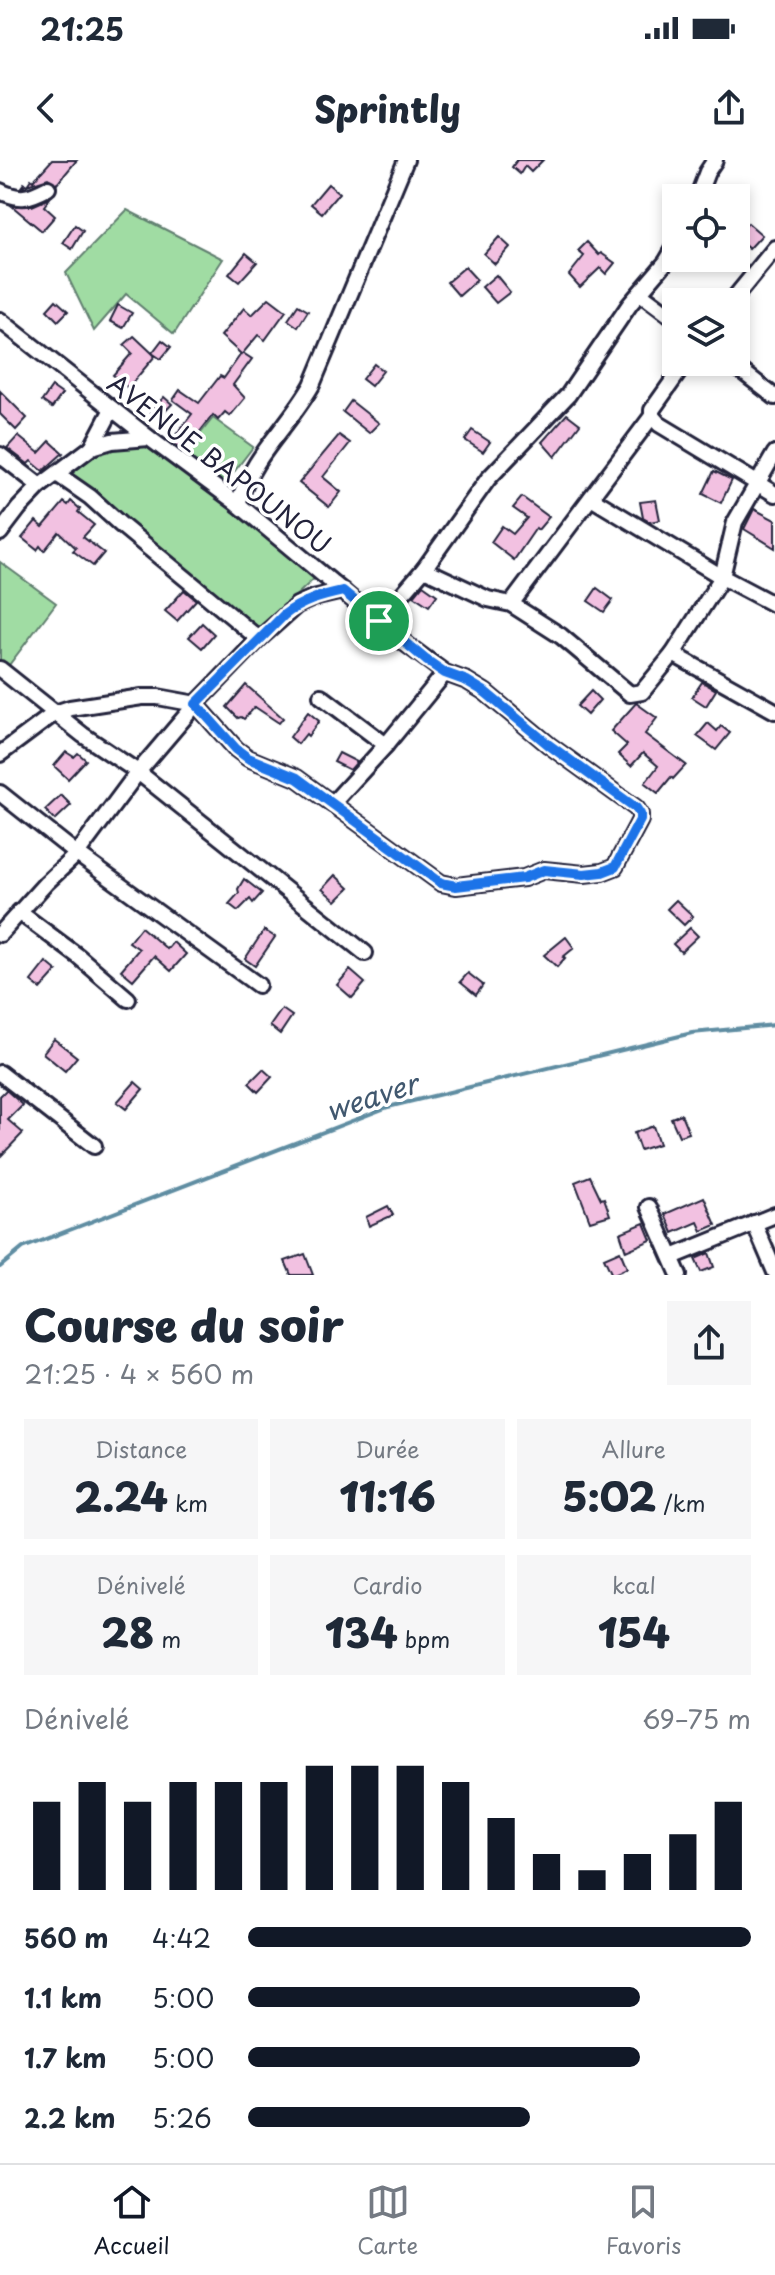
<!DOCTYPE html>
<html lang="fr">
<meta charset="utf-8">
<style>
body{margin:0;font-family:"Playpen Sans",sans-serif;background:#f6f6f7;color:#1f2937;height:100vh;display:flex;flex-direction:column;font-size:30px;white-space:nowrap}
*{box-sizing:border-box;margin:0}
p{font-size:26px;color:#747a83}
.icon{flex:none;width:44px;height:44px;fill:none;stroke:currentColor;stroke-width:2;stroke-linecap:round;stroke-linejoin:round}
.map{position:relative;height:1115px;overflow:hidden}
.details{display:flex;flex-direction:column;background:#fff;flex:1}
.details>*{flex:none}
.fabs{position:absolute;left:662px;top:24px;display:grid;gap:16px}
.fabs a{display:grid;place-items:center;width:88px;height:88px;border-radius:0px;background:#fff;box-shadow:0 4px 12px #0003;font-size:40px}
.pin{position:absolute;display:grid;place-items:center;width:68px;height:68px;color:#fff;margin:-34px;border:4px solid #fff;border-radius:50%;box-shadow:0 2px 8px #0007}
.round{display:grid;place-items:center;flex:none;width:84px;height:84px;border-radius:0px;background:#f6f6f7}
.overview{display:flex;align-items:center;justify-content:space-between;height:136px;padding:0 24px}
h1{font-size:44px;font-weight:800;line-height:60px}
.metrics{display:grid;grid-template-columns:repeat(3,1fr);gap:12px;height:136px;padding:8px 24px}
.metrics div{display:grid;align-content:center;border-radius:0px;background:#f6f6f7;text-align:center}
.metrics b{font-size:40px;font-weight:800}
.metrics small{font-size:22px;font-weight:400}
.metrics p{font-size:22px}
.chart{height:224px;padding:16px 24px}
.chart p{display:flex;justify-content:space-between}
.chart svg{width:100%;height:144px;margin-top:8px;stroke:#111827;stroke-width:6}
ul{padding:0 24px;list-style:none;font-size:26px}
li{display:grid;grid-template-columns:128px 96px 1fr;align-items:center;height:60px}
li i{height:20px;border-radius:10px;background:#111827}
.status{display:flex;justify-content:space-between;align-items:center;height:56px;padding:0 40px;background:#fff;direction:ltr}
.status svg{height:22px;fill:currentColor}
header{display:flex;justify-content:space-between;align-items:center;height:104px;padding:0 24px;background:#fff;font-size:36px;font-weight:800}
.menu{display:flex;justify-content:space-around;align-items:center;height:112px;border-top:2px solid #e0e1e3;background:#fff;font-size:22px;color:#747a83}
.menu a{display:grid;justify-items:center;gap:4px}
.menu .selected{color:#111827}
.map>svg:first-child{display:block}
.green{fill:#a0dca3;stroke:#617f6f;stroke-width:2}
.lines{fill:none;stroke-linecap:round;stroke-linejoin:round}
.stream{stroke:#5f8da2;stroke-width:4}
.building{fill:#f2c1e1;stroke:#22223b;stroke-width:2}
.minor-casing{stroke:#22223b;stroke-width:20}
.minor{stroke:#fff;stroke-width:14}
.route-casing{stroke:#fff;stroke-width:16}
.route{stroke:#1a73e8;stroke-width:10}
.labels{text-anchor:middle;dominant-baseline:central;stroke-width:7;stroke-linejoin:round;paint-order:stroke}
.street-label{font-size:26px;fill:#22223b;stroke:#fff}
.water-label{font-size:28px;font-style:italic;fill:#41586f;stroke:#fff}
</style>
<div class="status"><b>21:25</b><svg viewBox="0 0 49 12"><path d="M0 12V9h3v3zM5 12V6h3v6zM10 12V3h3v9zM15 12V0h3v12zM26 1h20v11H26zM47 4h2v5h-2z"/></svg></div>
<header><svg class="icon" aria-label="back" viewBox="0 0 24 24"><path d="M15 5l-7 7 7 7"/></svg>Sprintly<svg class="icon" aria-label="share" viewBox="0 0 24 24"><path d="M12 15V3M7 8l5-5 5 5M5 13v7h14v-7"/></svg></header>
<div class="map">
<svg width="775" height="1115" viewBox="0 0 775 1115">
<rect width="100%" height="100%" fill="#fff"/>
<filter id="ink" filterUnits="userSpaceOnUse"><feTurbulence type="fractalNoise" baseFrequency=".0125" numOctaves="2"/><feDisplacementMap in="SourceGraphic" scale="16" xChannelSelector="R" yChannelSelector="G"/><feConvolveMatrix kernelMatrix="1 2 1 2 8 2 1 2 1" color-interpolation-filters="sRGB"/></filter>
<g filter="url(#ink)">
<g class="green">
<path d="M 127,50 L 223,99 L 174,174 L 126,134 L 94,171 L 66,113 Z"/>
<path d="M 213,258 L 253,287 L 221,329 L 181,298 Z"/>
<path d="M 148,282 L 317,416 L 257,472 L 66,314 L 105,286 Z"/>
<path d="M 0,402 L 56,443 L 6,509 L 0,504 Z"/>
</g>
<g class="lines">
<path class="stream" d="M 0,1107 L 23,1088 L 388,947 L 692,873 L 775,865"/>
</g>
<g class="building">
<path d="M 52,0 L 77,0 L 57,24 L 48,18 L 21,27 L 24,23 L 27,25 L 31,19 L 33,21 Z"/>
<path d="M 517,0 L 543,0 L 531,12 L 525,6 L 520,14 L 512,7 Z"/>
<path d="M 328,24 L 339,33 L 322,53 L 311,44 Z"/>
<path d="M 50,38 L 44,46 L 55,56 L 42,71 L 12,46 L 32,46 Z"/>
<path d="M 748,63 L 762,75 L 749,89 L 736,78 Z"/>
<path d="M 75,65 L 83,71 L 72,89 L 63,83 Z"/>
<path d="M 499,77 L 510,87 L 495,104 L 484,94 Z"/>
<path d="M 587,82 L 599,95 L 601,93 L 615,103 L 606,114 L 600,108 L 580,127 L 569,115 L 584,96 L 578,91 Z"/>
<path d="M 246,93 L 257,102 L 239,122 L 229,114 Z"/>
<path d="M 465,107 L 477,120 L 459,136 L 447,122 Z"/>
<path d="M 496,115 L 510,132 L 496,143 L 482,127 Z"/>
<path d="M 269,138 L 286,151 L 265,180 L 258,175 L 243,193 L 252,199 L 233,225 L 245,238 L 230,256 L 225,252 L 218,260 L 213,255 L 188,287 L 183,284 L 180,288 L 171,281 L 192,254 L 173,240 L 180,230 L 199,243 L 220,216 L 224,218 L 241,194 L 221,176 L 244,148 L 252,155 Z"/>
<path d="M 56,140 L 68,151 L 58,161 L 47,150 Z"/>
<path d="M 118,145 L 132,153 L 123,168 L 110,161 Z"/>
<path d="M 298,145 L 308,151 L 298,167 L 288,160 Z"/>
<path d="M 134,176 L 152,193 L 162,180 L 171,187 L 161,199 L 152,193 L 155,196 L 128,228 L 113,215 L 132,193 L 124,185 Z"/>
<path d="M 374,204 L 383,211 L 371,226 L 362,219 Z"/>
<path d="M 52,227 L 62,234 L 52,248 L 42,241 Z"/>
<path d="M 0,231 L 27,258 L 16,270 L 0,254 Z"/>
<path d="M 164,237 L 172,244 L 158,259 L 150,252 Z"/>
<path d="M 351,241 L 379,263 L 369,273 L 343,252 Z"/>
<path d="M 567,254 L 580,264 L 555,297 L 542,282 Z"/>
<path d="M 472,270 L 490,282 L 483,292 L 465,280 Z"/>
<path d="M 339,275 L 350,283 L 323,317 L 341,332 L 329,347 L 299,323 Z"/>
<path d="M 18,276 L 39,293 L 50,281 L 63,293 L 43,311 L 31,301 L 28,304 L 7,288 Z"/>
<path d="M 714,311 L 732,320 L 721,343 L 703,334 Z"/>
<path d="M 522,337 L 549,357 L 538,370 L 536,368 L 514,400 L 491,382 L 502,366 L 513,374 L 527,358 L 513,348 Z"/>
<path d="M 656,340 L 660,360 L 650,362 L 643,358 L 640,342 Z"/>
<path d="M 71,341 L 80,349 L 78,352 L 94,365 L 83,377 L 104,393 L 93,406 L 73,391 L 76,388 L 59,372 L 44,391 L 40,386 L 37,390 L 22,378 L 36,361 L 43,367 L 64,342 L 68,345 Z"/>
<path d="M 754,349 L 775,360 L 775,388 L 744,369 Z"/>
<path d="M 423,425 L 437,435 L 429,446 L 414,436 Z"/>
<path d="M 597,428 L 613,440 L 604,452 L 588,441 Z"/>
<path d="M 184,430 L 196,440 L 177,461 L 165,451 Z"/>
<path d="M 202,463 L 214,474 L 202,488 L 189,477 Z"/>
<path d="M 702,522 L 716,530 L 706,546 L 692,537 Z"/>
<path d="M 246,525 L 283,558 L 279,563 L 255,547 L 244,559 L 241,557 L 238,558 L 227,547 Z"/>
<path d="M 591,531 L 600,540 L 587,555 L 577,546 Z"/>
<path d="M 636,543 L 657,558 L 645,574 L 686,605 L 673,619 L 671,617 L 658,633 L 645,623 L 658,606 L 643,593 L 631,606 L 618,594 L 627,585 L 611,571 Z"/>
<path d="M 308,552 L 319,561 L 308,576 L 306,574 L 298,584 L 290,577 Z"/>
<path d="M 708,563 L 717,571 L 721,566 L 730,573 L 716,590 L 697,576 Z"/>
<path d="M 66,592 L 74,597 L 78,593 L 86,600 L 68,619 L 54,606 Z"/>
<path d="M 339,593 L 357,602 L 350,610 L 334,602 Z"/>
<path d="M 61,635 L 71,645 L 55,660 L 45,650 Z"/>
<path d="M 335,715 L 349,728 L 336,741 L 322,729 Z"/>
<path d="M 244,719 L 262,733 L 253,743 L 250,739 L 238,751 L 229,744 L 239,733 L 238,729 Z"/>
<path d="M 676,740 L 693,756 L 684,765 L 667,749 Z"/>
<path d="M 141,767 L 167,789 L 173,782 L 186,794 L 171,811 L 154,796 L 133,820 L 121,810 L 139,789 L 129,782 Z"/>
<path d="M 690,768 L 698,776 L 681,792 L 673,784 Z"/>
<path d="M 264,770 L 275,777 L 255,806 L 245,799 Z"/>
<path d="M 566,777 L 574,788 L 563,797 L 565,798 L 557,807 L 544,795 Z"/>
<path d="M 46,802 L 57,811 L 41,829 L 31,821 Z"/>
<path d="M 350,810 L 365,823 L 352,838 L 337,825 Z"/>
<path d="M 468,813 L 483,825 L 476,835 L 460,822 Z"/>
<path d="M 282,849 L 292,856 L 280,874 L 270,866 Z"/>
<path d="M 54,879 L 77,897 L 65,911 L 43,893 Z"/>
<path d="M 263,909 L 272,917 L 258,932 L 249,923 Z"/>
<path d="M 135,922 L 143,929 L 126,949 L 117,942 Z"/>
<path d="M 6,930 L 23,945 L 8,960 L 23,973 L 0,997 L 0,936 Z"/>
<path d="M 681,954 L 689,973 L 679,976 L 671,958 Z"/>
<path d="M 653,966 L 659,984 L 640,990 L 634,973 Z"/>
<path d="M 590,1016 L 601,1039 L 604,1038 L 610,1055 L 590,1061 L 575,1022 Z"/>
<path d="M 704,1037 L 716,1065 L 702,1071 L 698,1062 L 673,1073 L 665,1054 Z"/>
<path d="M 388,1046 L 393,1055 L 369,1066 L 366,1057 Z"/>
<path d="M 644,1063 L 651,1080 L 626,1091 L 620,1073 Z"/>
<path d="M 620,1091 L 627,1108 L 612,1115 L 604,1098 Z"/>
<path d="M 709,1093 L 714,1107 L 701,1112 L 695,1099 Z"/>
<path d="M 305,1094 L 313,1115 L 291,1115 L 285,1101 Z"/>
</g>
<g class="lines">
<defs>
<g id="minor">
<path d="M 0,31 C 20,41 29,38 48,28"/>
<path d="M 697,38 L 707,12 L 715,0"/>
<path d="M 640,133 L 676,160"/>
<path d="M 731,142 L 775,88"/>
<path d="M 0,160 L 149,278 L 238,344 L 406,484 L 445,513 L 467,521 L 485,532 L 549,585 L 636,648 L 640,654 L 640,660 L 615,707 L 602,712 L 584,714 L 544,710 L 524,718 L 456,726 L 441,723 L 297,618 L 248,598 L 236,589 L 196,544 L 158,537 L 142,537 L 70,548 L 55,553 L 0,594"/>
<path d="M 686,202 L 652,250 L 652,256 L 659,264 L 775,334"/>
<path d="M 730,202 L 775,237"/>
<path d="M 92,287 L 112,249"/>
<path d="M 0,295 L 40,326"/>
<path d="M 57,314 L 90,337 L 121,365 L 259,479"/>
<path d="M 591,338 L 722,417 L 775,445"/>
<path d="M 238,344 C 253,294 287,269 312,225 L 406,0"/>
<path d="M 0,373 L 19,348 L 40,326 L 92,287 L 112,281 L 149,278"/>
<path d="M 424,409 L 488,439 L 511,444 L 561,476 L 630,534 L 642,532 L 673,494 L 722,417 L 735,362 L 775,293"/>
<path d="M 511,444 L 652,256"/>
<path d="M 379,461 L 424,409 L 488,319 L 568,235 L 630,144 L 666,102 L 676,85"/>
<path d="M 673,494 L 775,551"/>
<path d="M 0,509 L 83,575 L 138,612 L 365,793"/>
<path d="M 321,536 L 386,585"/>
<path d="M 0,633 L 77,694 L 258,825"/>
<path d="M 332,644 L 386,585 L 445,513"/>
<path d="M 19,752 L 78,796 L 128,839"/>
<path d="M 0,774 L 46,723 L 77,694 L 138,612 L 196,544 L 259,479 L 297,445 L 313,438 L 343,431"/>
<path d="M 0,913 L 94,986"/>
<path d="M 649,1047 L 679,1115"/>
<path d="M 754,1063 L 775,1112"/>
<path d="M 672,1097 L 775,1055"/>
</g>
</defs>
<use href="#minor" class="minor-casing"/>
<use href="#minor" class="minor"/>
</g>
</g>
<g class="lines" filter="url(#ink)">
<defs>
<path id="route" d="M 343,431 L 426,500 L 445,513 L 467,521 L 485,532 L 549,585 L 636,648 L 640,654 L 640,660 L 615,707 L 602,712 L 584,714 L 544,710 L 524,718 L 456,726 L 441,723 L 297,618 L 248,598 L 236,589 L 196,544 L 284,455 C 302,441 320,436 343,431 Z"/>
</defs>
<use href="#route" class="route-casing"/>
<use href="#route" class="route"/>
</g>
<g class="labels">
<g class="street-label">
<text transform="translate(220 303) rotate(38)">AVENUE BAPOUNOU</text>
</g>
<g class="water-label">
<text transform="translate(371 936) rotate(-18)">weaver</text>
</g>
</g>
</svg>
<div class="fabs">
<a><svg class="icon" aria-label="locate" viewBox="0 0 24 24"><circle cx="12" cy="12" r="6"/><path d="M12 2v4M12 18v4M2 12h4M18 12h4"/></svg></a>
<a><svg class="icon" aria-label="layers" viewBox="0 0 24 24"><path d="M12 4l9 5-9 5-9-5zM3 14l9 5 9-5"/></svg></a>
</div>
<div class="pin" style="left:379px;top:461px;background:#1e9e55"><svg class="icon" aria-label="arrive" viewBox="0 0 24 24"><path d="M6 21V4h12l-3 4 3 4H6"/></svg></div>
</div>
<section class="details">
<div class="overview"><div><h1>Course du soir</h1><p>21:25 · 4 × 560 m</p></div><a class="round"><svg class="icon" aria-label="share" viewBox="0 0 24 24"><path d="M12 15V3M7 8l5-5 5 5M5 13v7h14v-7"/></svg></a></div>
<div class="metrics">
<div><p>Distance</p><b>2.24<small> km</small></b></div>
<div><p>Durée</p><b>11:16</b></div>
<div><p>Allure</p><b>5:02<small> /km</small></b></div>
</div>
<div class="metrics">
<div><p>Dénivelé</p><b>28<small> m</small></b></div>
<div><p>Cardio</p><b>134<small> bpm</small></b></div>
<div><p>kcal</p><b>154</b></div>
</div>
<div class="chart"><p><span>Dénivelé</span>69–75 m</p>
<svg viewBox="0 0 160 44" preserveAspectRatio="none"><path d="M5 44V17M15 44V11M25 44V17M35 44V11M45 44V11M55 44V11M65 44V6M75 44V6M85 44V6M95 44V11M105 44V22M115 44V33M125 44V38M135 44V33M145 44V27M155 44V17"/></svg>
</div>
<ul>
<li><b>560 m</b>4:42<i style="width:100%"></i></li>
<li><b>1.1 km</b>5:00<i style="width:78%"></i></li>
<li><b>1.7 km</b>5:00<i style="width:78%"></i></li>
<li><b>2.2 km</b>5:26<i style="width:56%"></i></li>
</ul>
</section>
<nav class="menu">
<a class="selected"><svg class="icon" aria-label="home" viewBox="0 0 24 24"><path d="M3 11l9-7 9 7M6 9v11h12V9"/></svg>Accueil</a>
<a><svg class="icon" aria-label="map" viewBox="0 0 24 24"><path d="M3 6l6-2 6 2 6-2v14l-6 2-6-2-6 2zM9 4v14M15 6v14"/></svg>Carte</a>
<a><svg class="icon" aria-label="saved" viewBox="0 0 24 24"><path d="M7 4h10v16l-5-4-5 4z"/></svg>Favoris</a>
</nav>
